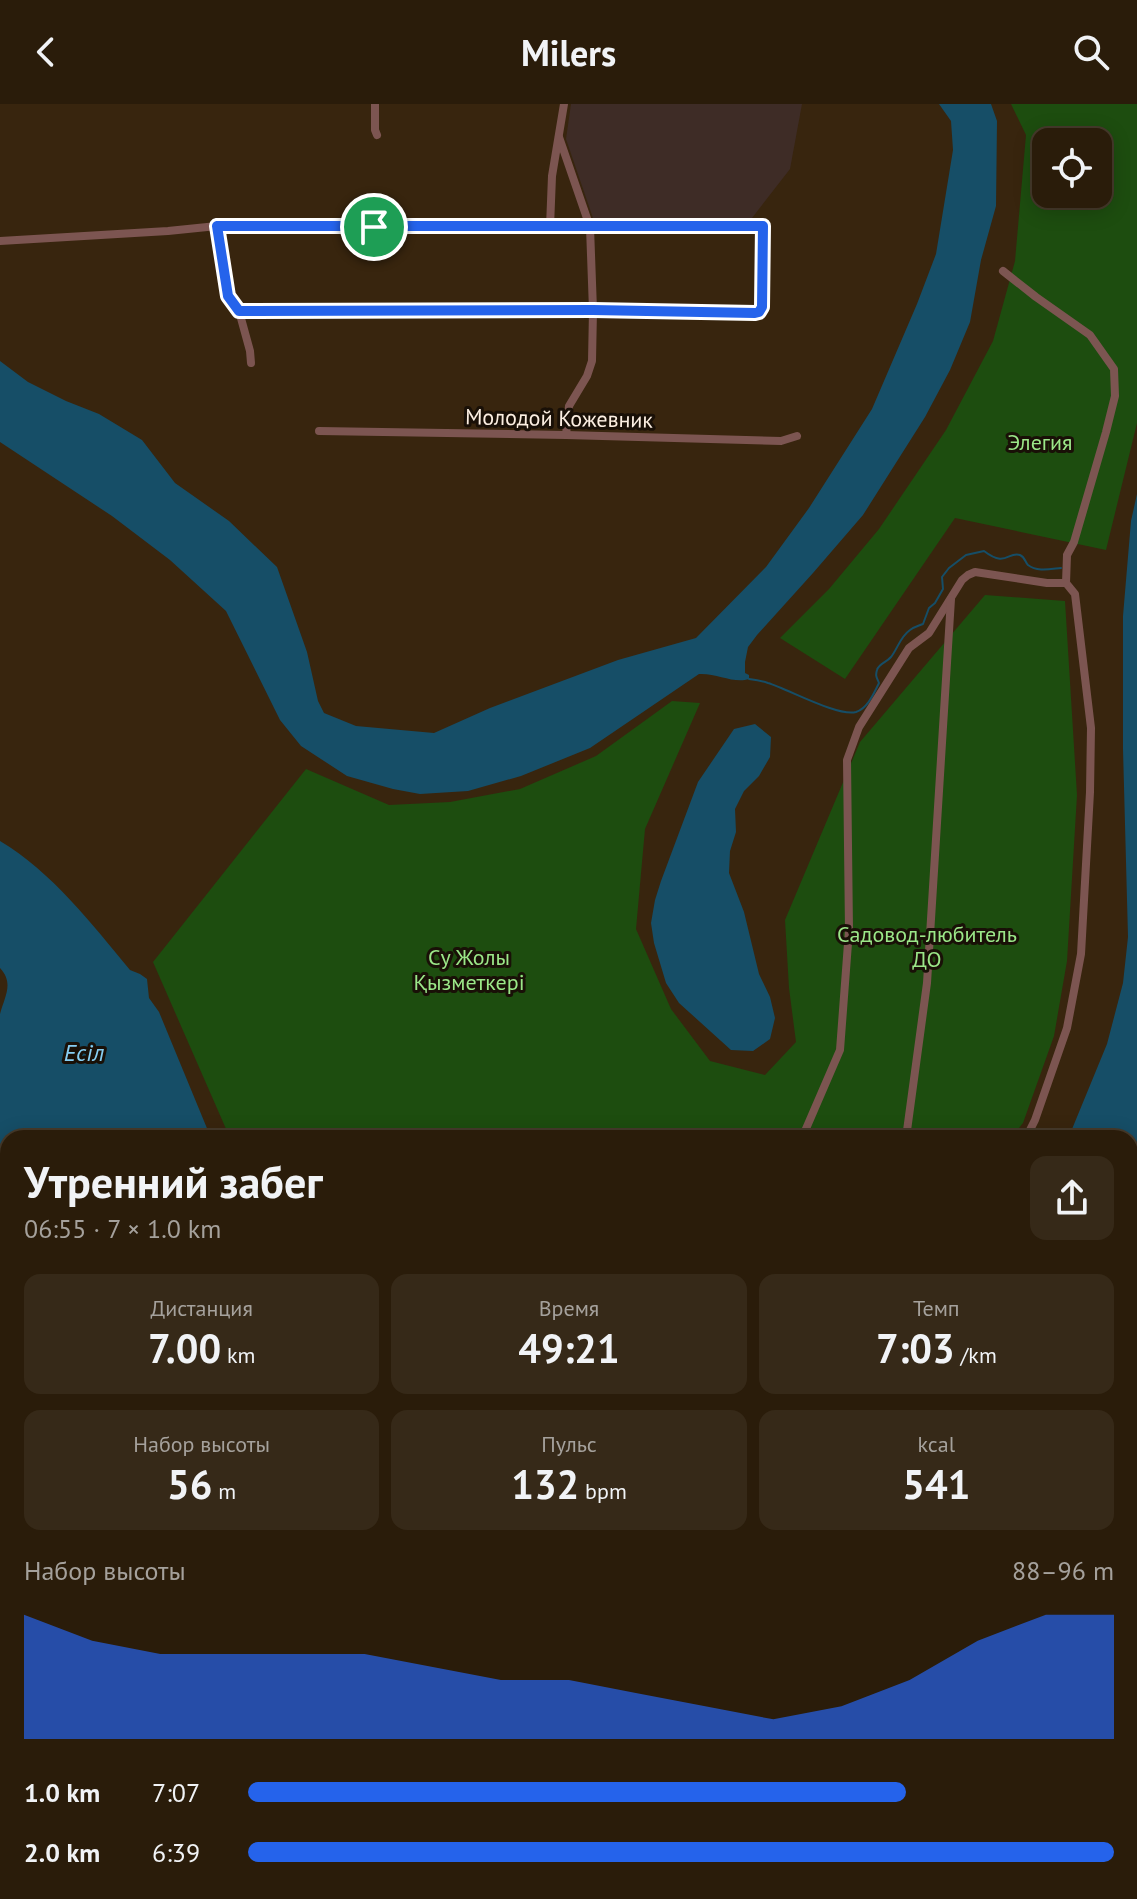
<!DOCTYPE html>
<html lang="ru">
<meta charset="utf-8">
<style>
body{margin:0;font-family:"PT Sans",sans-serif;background:#362918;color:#f1f3f6;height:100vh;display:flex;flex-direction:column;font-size:30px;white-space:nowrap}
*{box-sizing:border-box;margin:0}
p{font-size:26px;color:#a5a19c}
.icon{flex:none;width:44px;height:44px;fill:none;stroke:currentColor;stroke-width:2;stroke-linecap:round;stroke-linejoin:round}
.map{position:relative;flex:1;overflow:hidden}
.side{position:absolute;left:0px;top:1026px;width:1138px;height:770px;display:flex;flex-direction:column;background:#2a1c0a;border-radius:24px 24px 0 0;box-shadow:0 4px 20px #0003,0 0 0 2px #463a2b}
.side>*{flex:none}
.tools{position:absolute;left:1032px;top:24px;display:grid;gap:16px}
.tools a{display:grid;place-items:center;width:80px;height:80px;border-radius:16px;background:#2a1c0a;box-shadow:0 4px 20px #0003,0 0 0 2px #463a2b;font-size:40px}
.pin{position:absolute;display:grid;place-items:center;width:68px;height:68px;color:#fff;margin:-34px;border:4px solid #fff;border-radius:50%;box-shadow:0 2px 8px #0007}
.round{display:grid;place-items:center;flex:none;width:84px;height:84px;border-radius:16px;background:#362918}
.head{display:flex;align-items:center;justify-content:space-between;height:136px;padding:0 24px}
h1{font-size:44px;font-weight:700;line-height:60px}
.stats{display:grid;grid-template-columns:repeat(3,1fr);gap:12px;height:136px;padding:8px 24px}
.stats div{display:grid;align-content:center;border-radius:16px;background:#362918;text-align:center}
.stats b{font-size:40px;font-weight:700}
.stats small{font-size:22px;font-weight:400}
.stats p{font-size:22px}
.chart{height:224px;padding:16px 24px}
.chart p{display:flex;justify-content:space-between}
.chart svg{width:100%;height:144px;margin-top:8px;fill:#2563eb;opacity:.7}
ul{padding:0 24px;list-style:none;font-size:26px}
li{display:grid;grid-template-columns:128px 96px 1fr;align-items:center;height:60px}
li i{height:20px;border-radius:10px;background:#2563eb}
header{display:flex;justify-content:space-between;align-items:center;height:104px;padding:0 24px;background:#2a1c0a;font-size:36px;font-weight:700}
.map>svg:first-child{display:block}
.industrial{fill:#3e2c26}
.green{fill:#1d4d0f;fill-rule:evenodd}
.water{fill:#164e67}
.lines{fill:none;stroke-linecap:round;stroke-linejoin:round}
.stream{stroke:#164e67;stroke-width:2}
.street{stroke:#7c5551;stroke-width:8}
.route-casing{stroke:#fff;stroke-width:16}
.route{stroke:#2563eb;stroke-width:10}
.labels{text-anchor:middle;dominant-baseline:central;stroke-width:6;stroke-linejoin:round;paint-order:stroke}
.street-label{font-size:22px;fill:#fcefe2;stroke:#191007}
.park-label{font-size:22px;fill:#9be788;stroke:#191007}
.water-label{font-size:24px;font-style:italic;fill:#87cef2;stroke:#191007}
</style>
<header><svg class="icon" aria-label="back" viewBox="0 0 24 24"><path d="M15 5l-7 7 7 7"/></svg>Milers<svg class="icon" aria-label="search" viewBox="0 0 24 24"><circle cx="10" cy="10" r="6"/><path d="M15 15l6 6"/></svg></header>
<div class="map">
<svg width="1137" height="1795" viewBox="0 0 1137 1795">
<rect width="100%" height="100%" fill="#38250e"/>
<path class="industrial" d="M 571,0 L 802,0 L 790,65 L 752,114 L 594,117 L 566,35 Z"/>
<g class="green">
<path d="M 1011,0 L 1137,0 L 1137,319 L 1106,446 L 955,414 L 845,575 L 780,534 L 829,485 L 879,425 L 946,326 L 993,237 L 1015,157 L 1026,31 ZM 1046,38 L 1098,38 L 1098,90 L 1046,90 Z"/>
<path d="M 985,491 L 1065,497 L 1077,691 L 1067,857 L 1054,932 L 1023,1019 L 1011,1034 L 230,1034 L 153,858 L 306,665 L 389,701 L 450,698 L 520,685 L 596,652 L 672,597 L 700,599 L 645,725 L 636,825 L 671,905 L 710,957 L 765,971 L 796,938 L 789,884 L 785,816 L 860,638 Z"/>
<path d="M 8,1257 L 8,1778 L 3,1795 L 0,1795 L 0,1258 Z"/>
<path d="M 1137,1305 L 1137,1547 L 1130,1544 L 1130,1308 Z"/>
<path d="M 1130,1554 L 1137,1558 L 1137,1605 L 1130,1603 Z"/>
<path d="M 1130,1628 L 1137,1644 L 1137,1689 L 1130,1687 Z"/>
<path d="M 1130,1777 L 1137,1779 L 1137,1795 L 800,1795 L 799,1793 L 803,1788 L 1130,1788 Z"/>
<path d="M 346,1788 L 426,1788 L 427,1795 L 353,1795 Z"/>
<path d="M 493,1788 L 694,1788 L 691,1795 L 493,1795 Z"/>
</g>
<g class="water">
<path d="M 939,0 L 991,0 L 997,17 L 996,102 L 981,156 L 970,218 L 950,266 L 925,313 L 863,411 L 813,469 L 757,531 L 748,543 L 745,558 L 745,569 L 749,571 L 749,575 C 734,580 717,569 699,570 L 590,644 L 521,672 L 468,687 L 420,690 L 393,685 L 347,672 L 301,642 L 280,616 L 226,507 L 170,456 L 112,412 L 0,338 L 0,257 L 28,278 L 66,297 L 99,310 L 142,336 L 175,379 L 229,417 L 277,463 L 307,548 L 318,597 L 324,609 L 356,622 L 434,629 L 490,604 L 618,556 L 696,534 L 766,463 L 809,404 L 872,305 L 917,200 L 936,150 L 953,46 L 951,17 Z"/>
<path d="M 1137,390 L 1137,1105 L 1130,1114 L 1130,1034 L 1065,1034 L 1070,1030 L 1107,940 L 1123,879 L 1128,833 L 1123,645 L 1123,512 L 1131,417 Z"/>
<path d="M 755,620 L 771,633 L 770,653 L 759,672 L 744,687 L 735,705 L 736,728 L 730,747 L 729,769 L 744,808 L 759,870 L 770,893 L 775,914 L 770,935 L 753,947 L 731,946 L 679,899 L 666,879 L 654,839 L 651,819 L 655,796 L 661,777 L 698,678 L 734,625 Z"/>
<path d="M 0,737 C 52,768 92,820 130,866 L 140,870 L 147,875 L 149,894 L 159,908 L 211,1034 L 8,1034 L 8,1221 L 0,1223 L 0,910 C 5,892 14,879 0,864 Z"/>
<path d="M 1137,1217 L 1137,1265 L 1130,1265 L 1130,1218 Z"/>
<path d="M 1130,1688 L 1137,1689 L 1137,1736 L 1130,1732 Z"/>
<path d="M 14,1788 L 66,1788 L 63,1795 L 11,1795 Z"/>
<path d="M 435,1788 L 490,1788 L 490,1795 L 437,1795 Z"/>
<path d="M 697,1788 L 769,1788 L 765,1795 L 695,1795 Z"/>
</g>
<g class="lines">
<path class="stream" d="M 749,575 C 756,576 762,577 768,579 C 788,585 838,613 856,608 C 868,604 874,589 879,579 C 877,574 875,572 877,566 C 879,559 886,559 891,553 C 898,544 900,533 910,526 C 914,523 918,522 923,520 L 929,504 L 935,499 L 943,485 L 942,473 L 949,464 L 966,451 L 984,447 C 1006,464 1008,447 1020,451 C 1025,453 1025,458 1028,461 C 1037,468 1050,465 1061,464"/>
<g class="street">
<path d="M 375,0 L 375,26 L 377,31"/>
<path d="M 559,33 L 590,123 L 593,206 L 592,257 L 587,272 L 569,302 L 566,331"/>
<path d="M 550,123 L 552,72 L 564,0"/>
<path d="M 0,137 L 168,127 L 217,122 L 763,122 L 762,203 L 759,208 L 755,209 L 593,206 L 239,207 L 228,192 L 217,122"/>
<path d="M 1003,167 L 1036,193 L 1090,231 L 1114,265 L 1115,292 L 1106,328 L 1074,438 L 1067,451 L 1066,479 L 1075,490 L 1091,624 L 1090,688 L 1081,850 L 1067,924 L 1035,1016 L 1026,1034"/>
<path d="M 239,207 L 250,247 L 251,259"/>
<path d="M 319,327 L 566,331 L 781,337 L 797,332"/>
<path d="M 802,1034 L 840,946 L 849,826 L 847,656 L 859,623 L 909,544 L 929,529 L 962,476 L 968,471 L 975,468 L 1047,479 L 1066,479"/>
<path d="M 906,1034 L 927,879 L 951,495"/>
</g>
</g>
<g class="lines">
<defs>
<path id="route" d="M 217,122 L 763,122 L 762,203 L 759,208 L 755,209 L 593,206 L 239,207 L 228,192 Z"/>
</defs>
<use href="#route" class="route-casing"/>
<use href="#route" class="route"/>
</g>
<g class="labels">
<g class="street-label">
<text transform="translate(559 314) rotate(1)">Молодой Кожевник</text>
</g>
<g class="park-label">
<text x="1040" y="338">Элегия</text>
<text x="927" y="830">Садовод-любитель<tspan x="927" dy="25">ДО</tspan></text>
<text x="469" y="853">Су Жолы<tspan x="469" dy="25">Қызметкері</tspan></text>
</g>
<g class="water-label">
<text x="84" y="948">Есіл</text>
</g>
</g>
</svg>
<div class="tools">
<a><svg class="icon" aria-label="locate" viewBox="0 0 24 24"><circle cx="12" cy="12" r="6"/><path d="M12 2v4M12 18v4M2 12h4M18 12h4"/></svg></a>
</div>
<div class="pin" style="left:374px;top:123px;background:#1e9e55"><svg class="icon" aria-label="arrive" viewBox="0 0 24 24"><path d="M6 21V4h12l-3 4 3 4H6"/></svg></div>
<section class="side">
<div class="head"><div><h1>Утренний забег</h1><p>06:55 · 7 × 1.0 km</p></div><a class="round"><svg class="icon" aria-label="share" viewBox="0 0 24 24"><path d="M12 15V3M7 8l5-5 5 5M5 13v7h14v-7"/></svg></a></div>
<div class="stats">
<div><p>Дистанция</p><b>7.00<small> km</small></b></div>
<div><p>Время</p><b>49:21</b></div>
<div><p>Темп</p><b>7:03<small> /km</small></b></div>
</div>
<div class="stats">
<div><p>Набор высоты</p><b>56<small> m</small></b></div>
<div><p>Пульс</p><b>132<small> bpm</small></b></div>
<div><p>kcal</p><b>541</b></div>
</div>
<div class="chart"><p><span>Набор высоты</span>88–96 m</p>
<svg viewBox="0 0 160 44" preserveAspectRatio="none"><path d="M0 44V6L10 14L20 18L30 18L40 18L50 18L60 22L70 26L80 26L90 30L100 34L110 38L120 34L130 26L140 14L150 6L160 6V44z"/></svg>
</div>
<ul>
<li><b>1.0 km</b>7:07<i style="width:76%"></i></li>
<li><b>2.0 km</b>6:39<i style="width:100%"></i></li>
</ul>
</section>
</div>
